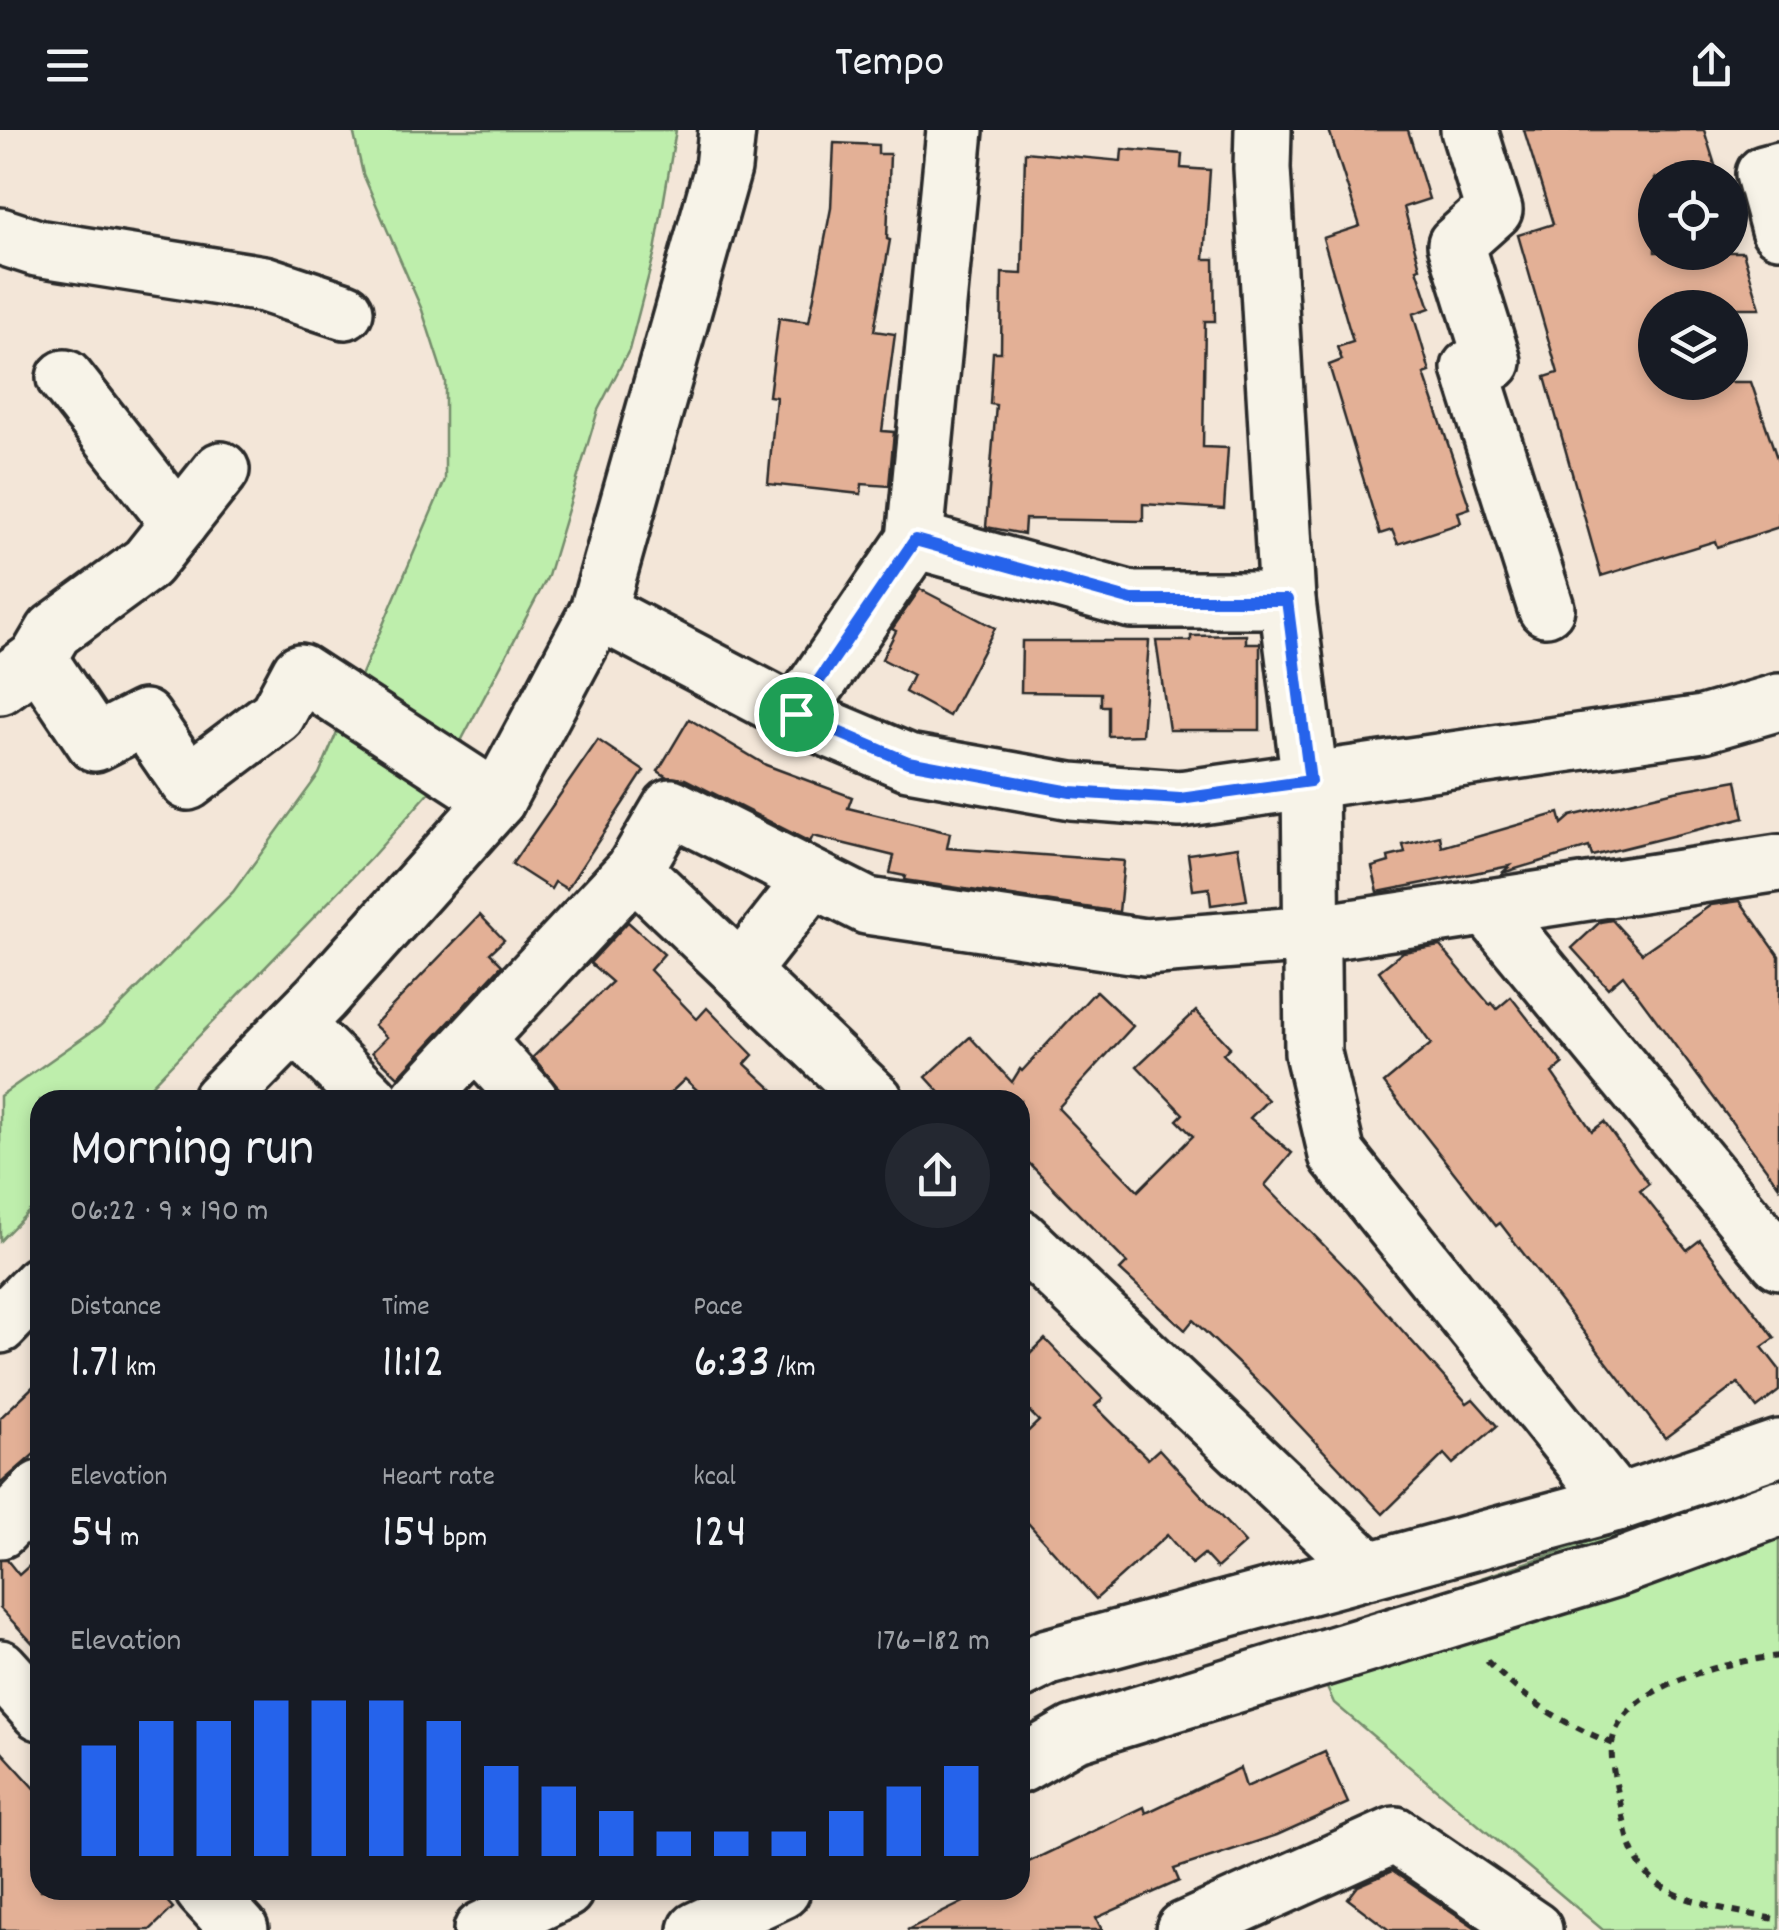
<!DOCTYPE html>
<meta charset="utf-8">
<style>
body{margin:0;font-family:Dekko,sans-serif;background:#242831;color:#f1f3f6;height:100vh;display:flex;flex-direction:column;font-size:38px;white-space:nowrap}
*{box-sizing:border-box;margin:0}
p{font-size:32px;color:#9ea1a6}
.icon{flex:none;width:55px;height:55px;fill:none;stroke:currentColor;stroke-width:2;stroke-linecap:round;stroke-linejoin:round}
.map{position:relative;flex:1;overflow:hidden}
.drawer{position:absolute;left:30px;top:960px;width:1000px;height:810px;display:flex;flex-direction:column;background:#171b24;border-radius:30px;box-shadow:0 5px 15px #0003}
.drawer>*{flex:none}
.tools{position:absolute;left:1638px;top:30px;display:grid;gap:20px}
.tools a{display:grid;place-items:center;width:110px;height:110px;border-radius:50%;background:#171b24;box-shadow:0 5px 15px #0003;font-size:50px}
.pin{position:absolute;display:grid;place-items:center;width:85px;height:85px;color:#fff;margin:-42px;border:5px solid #fff;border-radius:50%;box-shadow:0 2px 10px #0007}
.round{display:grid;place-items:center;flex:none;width:105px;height:105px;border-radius:52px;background:#242831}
.summary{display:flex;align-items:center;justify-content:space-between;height:170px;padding:0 40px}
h1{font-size:55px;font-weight:600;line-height:75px}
.stats{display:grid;grid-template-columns:repeat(3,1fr);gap:15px;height:170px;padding:10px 40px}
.stats div{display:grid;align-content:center}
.stats b{font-size:50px;font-weight:600}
.stats small{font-size:28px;font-weight:400}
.stats p{font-size:28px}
.chart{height:280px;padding:20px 40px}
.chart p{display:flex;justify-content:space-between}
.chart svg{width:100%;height:180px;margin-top:10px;stroke:#2563eb;stroke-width:6}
header{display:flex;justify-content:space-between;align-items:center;height:130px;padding:0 40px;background:#171b24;font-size:45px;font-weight:600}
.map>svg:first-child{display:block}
.green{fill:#beeeac;stroke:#748c6c;stroke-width:2.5}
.building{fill:#e3b096;stroke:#2b2b2b;stroke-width:2.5}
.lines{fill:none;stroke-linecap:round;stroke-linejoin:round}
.minor-casing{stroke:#2b2b2b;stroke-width:62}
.path{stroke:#2b2b2b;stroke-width:6;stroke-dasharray:8 8;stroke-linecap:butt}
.minor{stroke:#f7f3e8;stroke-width:55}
.route-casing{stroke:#fff;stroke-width:20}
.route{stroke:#2563eb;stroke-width:12}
</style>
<header><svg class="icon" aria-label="menu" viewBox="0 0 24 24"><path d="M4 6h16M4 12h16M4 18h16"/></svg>Tempo<svg class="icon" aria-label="share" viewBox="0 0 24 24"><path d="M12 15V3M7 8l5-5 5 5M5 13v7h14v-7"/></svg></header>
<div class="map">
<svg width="1779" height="1800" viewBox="0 0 1779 1800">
<rect width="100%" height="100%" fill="#f3e6d8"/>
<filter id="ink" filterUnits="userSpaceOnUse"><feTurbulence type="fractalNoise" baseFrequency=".01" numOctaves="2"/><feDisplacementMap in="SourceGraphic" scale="20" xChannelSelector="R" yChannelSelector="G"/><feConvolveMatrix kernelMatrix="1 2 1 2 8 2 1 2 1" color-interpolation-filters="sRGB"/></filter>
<g filter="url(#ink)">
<g class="green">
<path d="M 353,0 L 676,0 L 655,121 L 629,220 L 598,280 L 548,446 L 441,649 L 371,728 L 137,970 L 40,970 L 40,1070 L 0,1111 L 0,966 L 101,895 L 233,762 L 319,644 L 445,350 L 445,251 L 422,180 L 363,44 Z"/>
<path d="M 1779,1347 L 1779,1800 L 1603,1800 L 1334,1573 L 1304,1508 Z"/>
</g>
<g class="building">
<path d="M 1329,0 L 1408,0 L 1429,69 L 1404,77 L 1420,138 L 1417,139 L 1430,178 L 1413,184 L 1430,242 L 1424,244 L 1470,378 L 1458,382 L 1461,393 L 1398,414 L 1392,400 L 1380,404 L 1329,235 L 1342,230 L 1337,217 L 1353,212 L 1323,108 L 1360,96 Z"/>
<path d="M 1524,0 L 1704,0 L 1719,48 L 1655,48 L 1655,122 L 1743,122 L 1760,178 L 1655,178 L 1655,252 L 1751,252 L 1779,334 L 1779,397 L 1717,417 L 1715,411 L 1601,446 L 1545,247 L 1558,243 L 1518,105 L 1553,94 Z"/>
<path d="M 834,13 L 878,15 L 878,24 L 890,24 L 887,109 L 890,110 L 874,201 L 895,204 L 882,301 L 894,302 L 889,356 L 862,354 L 861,364 L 768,354 L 776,267 L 769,266 L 779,188 L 809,192 L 831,78 Z"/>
<path d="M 1122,19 L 1182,24 L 1181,38 L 1210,40 L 1204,129 L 1214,129 L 1215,191 L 1205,191 L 1203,317 L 1228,318 L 1224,379 L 1143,374 L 1143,391 L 1025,389 L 1024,404 L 986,397 L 996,275 L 990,274 L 993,222 L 1001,222 L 1002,143 L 1022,144 L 1025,22 L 1121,31 Z"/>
<path d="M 920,459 L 995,498 L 949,586 L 905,562 L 913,545 L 882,529 L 896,501 L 892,499 Z"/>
<path d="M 1246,505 L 1246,513 L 1260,513 L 1260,600 L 1169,600 L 1156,511 L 1191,511 L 1191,506 Z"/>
<path d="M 1022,511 L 1149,511 L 1142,605 L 1108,606 L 1108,576 L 1101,576 L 1101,563 L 1021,562 Z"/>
<path d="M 689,589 L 766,635 L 852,667 L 848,678 L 950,703 L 947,718 L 1124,731 L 1119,782 L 904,750 L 905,746 L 890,743 L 894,726 L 813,706 L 810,712 L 685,649 L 667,647 L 658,641 Z"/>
<path d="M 598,610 L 644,641 L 567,759 L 555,752 L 551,759 L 512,734 Z"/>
<path d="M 1737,650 L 1744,688 L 1592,726 L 1589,717 L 1502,743 L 1510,736 L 1378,762 L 1372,737 L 1389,732 L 1388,727 L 1405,723 L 1403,715 L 1440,706 L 1442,717 L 1559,683 L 1562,694 L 1571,686 L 1675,661 Z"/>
<path d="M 1238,717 L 1247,770 L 1211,775 L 1209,758 L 1193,760 L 1188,724 Z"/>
<path d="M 1740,771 L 1779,826 L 1779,1056 L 1623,845 L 1608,858 L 1572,818 L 1600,792 L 1612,790 L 1642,823 L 1711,775 Z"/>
<path d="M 480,785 L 504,810 L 490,823 L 502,835 L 398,947 L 372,922 L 387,907 L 374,895 Z"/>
<path d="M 628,792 L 664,824 L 650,840 L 697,889 L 707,878 L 753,925 L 745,934 L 784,970 L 708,970 L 685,949 L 663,970 L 571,970 L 556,955 L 533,927 L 612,852 L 590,833 Z"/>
<path d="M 1440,816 L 1490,875 L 1492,873 L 1497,879 L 1511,867 L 1563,934 L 1552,943 L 1592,1001 L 1604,992 L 1649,1054 L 1640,1061 L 1687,1120 L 1700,1110 L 1775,1208 L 1762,1217 L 1779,1239 L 1779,1261 L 1757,1278 L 1738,1253 L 1665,1308 L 1500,1093 L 1496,1096 L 1384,953 L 1431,914 L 1379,841 L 1403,822 Z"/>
<path d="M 1096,861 L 1133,896 L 1058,978 L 1138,1061 L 1193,1006 L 1177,990 L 1183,984 L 1137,936 L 1196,881 L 1230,917 L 1223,924 L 1268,970 L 1250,988 L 1292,1023 L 1265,1055 L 1351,1143 L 1467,1273 L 1473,1269 L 1497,1296 L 1453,1334 L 1444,1324 L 1383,1384 L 1268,1262 L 1193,1190 L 1185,1200 L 1120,1140 L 1127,1133 L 1020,1024 L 1020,970 L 947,970 L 926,947 L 970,907 L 1012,952 L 1020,939 L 1022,941 Z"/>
<path d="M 1045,1209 L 1103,1269 L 1095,1276 L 1148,1329 L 1159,1319 L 1245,1413 L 1217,1438 L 1204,1424 L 1192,1434 L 1167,1405 L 1096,1469 L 1020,1384 L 1020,1309 L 1039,1291 L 1020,1272 L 1020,1234 Z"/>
<path d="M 40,1250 L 40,1319 L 0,1354 L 0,1288 Z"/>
<path d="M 40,1426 L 40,1521 L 0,1478 L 0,1430 L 7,1430 L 19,1445 Z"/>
<path d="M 0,1620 L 40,1664 L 40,1760 L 157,1760 L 173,1778 L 150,1800 L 0,1800 Z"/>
<path d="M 1325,1622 L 1348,1673 L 1277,1705 L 1174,1739 L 1179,1751 L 1096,1788 L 1102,1800 L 907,1800 L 988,1760 L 1020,1760 L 1020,1736 L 1144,1677 L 1146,1683 L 1240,1638 L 1246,1657 Z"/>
<path d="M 1392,1741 L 1479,1800 L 1389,1800 L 1348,1769 L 1358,1756 Z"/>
</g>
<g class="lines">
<defs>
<g id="minor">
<path d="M 1263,0 L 1262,38 L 1287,470 L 1310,651 L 1313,923 L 1337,1025 L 1617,1373"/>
<path d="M 1469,0 L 1494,80 L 1456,114 L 1493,232 L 1470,238 L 1546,478"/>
<path d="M 1779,40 L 1764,44 L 1779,99"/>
<path d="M 0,106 L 37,118 L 264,154 L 345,181"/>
<path d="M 65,248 L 179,393"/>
<path d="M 915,410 L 1132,470 L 1287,470"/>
<path d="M 598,481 L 796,585 L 908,632 L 1071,661 L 1180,669 L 1703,594 L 1779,572"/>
<path d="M 38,528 L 95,613 L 144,588 L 188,652 L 277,585 L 300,542 L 497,670"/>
<path d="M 0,556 L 38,528 L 54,501 L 147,433 L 221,340"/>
<path d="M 796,585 L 915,410 L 955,0"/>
<path d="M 634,740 L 875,970"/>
<path d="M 1487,777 L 1779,1131"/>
<path d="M 740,842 L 813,749"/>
<path d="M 295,894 L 371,970"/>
<path d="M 476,911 L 530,970"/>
<path d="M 220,970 L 321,867 L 497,670 L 598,481 L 723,38 L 727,0"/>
<path d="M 419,970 L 634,740 L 671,677 L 867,776 L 1145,817 L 1312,804 L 1779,733"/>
<path d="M 1020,1108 L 1369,1440"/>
<path d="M 0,1195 L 40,1154"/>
<path d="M 0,1400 L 40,1359"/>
<path d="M 0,1538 L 40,1582"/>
<path d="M 1020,1541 L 1048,1527 L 1617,1373 L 1779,1318"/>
<path d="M 1020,1635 L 1074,1604 L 1617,1438 L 1779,1378"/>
<path d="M 203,1760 L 240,1800"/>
<path d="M 482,1800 L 565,1760"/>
<path d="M 697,1800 L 782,1760"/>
<path d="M 1184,1800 L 1395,1705 L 1534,1800"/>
</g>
</defs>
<use href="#minor" class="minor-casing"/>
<g class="path">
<path d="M 1779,1526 C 1732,1531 1638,1551 1616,1600 C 1606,1621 1616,1653 1621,1676 C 1626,1703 1632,1732 1654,1751 C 1683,1775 1743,1782 1779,1790"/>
<path d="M 1487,1531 C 1528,1572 1561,1593 1614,1614"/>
</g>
<use href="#minor" class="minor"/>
</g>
</g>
<g class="lines" filter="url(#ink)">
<defs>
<path id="route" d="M 915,410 L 1132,470 L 1287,470 L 1310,651 L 1180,669 L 1071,662 L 908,632 L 796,584 Z"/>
</defs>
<use href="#route" class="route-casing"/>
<use href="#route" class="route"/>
</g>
</svg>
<div class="tools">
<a><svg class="icon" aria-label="locate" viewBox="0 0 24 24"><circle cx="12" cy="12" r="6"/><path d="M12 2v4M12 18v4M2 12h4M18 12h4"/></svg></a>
<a><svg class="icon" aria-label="layers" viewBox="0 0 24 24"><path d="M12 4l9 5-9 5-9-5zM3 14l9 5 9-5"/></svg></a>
</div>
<div class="pin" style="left:796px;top:584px;background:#1e9e55"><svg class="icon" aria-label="arrive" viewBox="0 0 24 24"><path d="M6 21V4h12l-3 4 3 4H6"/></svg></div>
<section class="drawer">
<div class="summary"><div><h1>Morning run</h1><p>06:22 · 9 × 190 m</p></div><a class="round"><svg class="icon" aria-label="share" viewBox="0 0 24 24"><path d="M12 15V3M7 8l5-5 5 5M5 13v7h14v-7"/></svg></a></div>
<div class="stats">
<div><p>Distance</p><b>1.71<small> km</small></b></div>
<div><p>Time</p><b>11:12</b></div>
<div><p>Pace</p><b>6:33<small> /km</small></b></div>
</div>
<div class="stats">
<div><p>Elevation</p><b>54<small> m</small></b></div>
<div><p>Heart rate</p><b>154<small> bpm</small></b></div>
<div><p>kcal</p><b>124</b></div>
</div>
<div class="chart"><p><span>Elevation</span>176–182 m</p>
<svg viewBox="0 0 160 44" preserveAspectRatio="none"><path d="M5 44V17M15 44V11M25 44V11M35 44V6M45 44V6M55 44V6M65 44V11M75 44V22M85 44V27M95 44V33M105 44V38M115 44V38M125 44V38M135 44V33M145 44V27M155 44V22"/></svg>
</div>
</section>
</div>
